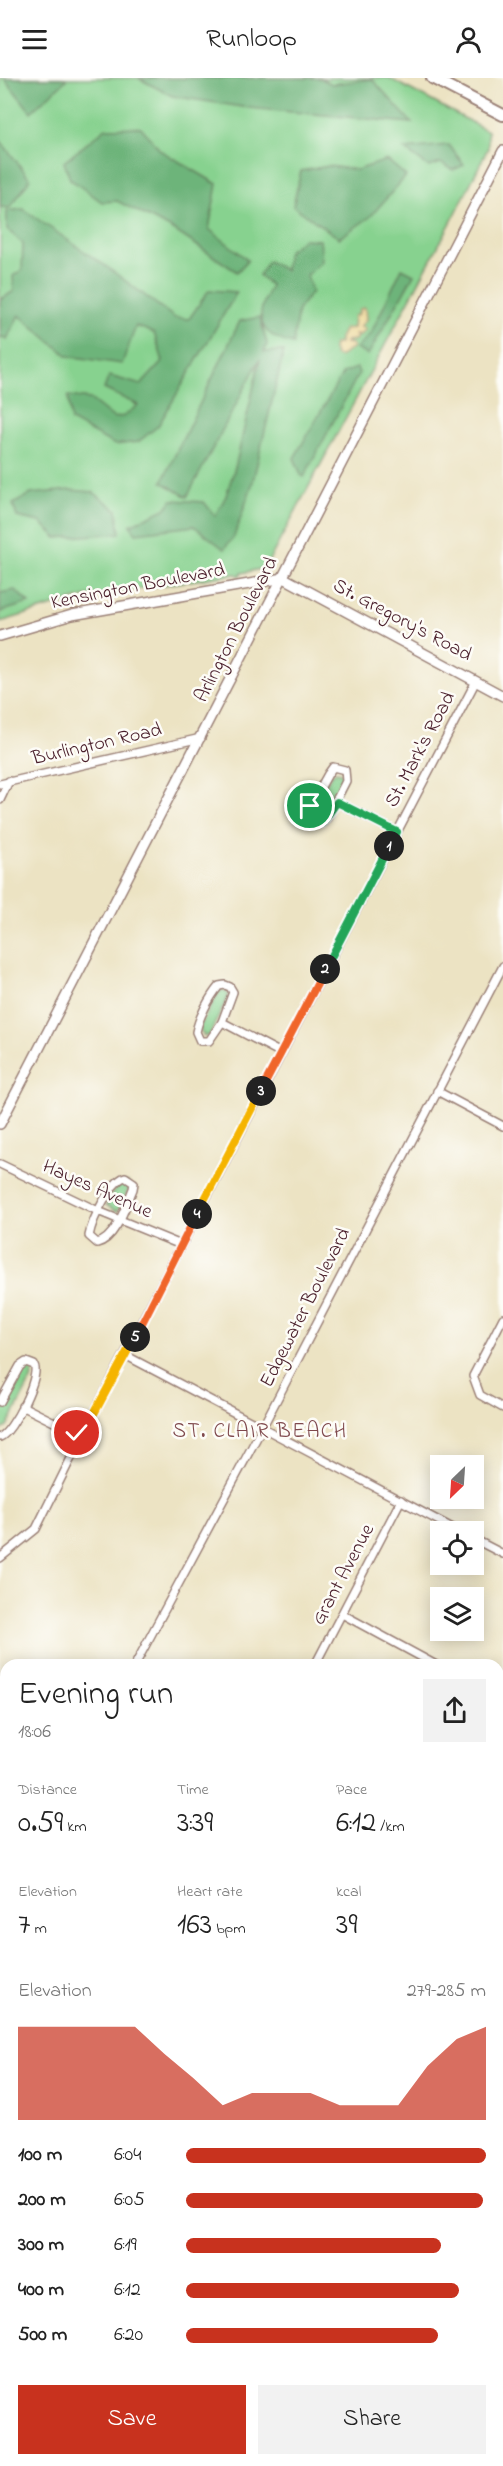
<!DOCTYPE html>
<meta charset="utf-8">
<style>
body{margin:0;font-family:"Indie Flower",sans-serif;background:#f2f2f2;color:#222;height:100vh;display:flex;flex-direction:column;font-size:22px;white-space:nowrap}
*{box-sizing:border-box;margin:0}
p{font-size:20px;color:#767676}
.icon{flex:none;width:33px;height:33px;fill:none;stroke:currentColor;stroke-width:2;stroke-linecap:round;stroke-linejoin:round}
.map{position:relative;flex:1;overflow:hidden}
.drawer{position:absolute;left:0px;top:1581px;width:504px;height:807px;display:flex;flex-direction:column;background:#fff;border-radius:18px 18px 0 0;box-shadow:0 3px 15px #0003}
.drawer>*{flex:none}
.needle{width:39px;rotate:205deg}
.tools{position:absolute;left:430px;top:1377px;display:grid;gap:12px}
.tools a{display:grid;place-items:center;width:54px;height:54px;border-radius:0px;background:#fff;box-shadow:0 3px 15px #0003;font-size:30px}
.pin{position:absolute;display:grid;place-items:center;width:51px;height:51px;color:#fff;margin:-26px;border:3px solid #fff;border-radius:50%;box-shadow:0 2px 6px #0007}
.km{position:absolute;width:30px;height:30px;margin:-15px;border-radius:50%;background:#222;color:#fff;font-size:16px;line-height:30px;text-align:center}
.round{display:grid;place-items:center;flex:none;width:63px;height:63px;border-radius:0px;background:#f2f2f2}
.summary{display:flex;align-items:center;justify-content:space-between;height:102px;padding:0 18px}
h1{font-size:33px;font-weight:600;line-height:45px}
.figures{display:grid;grid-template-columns:repeat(3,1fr);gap:9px;height:102px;padding:6px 18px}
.figures div{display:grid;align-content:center}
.figures b{font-size:30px;font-weight:600}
.figures small{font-size:16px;font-weight:400}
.figures p{font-size:16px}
.chart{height:168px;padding:12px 18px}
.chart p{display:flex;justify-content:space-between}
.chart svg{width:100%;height:108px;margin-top:6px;fill:#c8321e;opacity:.7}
.action{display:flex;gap:12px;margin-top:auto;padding:12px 18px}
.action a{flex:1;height:69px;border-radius:0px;background:#c8321e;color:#fff;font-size:24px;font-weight:600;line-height:69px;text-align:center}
.action a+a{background:#f2f2f2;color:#222}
ul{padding:0 18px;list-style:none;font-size:20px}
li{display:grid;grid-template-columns:96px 72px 1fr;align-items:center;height:45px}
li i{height:15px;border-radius:8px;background:#c8321e}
header{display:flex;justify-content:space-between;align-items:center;height:78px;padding:0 18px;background:#fff;font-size:27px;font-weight:600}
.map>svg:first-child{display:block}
.green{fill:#87d28f;stroke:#68785d;stroke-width:1.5}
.forest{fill:#6db47a;stroke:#5c6a52;stroke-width:1.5}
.sand{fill:#eeda9e;stroke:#9c7c64;stroke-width:1.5}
.water{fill:#61a0d3;stroke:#56607f;stroke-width:1.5}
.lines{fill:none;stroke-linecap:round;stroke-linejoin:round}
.minor-casing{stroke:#9b8177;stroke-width:10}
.tertiary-casing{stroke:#9b8177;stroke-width:12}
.secondary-casing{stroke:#9b8177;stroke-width:14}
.minor{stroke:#fff;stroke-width:7}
.tertiary{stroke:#fff;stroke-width:9}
.secondary{stroke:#fff;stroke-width:10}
.split-1-casing{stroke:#fff;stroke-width:12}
.split-2-casing{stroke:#fff;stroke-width:12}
.split-3-casing{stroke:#fff;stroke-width:12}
.split-4-casing{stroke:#fff;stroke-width:12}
.split-5-casing{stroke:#fff;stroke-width:12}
.split-6-casing{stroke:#fff;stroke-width:12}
.split-1{stroke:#22a559;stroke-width:8}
.split-2{stroke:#22a559;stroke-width:8}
.split-3{stroke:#f0652b;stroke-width:8}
.split-4{stroke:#f5b400;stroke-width:8}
.split-5{stroke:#f0652b;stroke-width:8}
.split-6{stroke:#f5b400;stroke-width:8}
.labels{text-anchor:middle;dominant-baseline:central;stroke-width:5;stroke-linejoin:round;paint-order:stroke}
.street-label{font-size:20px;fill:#4a1f2b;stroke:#fdfcf7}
.neighbourhood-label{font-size:21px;letter-spacing:1.5px;fill:#7f494d;stroke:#fdfcf7}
</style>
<header><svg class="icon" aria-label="menu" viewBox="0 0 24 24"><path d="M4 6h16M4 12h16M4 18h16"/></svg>Runloop<svg class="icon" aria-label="person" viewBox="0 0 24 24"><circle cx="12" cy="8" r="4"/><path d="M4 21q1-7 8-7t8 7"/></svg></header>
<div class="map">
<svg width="503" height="2388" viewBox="0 0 503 2388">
<rect width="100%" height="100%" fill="#fdfcf7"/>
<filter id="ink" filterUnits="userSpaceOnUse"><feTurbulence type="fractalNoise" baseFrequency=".0167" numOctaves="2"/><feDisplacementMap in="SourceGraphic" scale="12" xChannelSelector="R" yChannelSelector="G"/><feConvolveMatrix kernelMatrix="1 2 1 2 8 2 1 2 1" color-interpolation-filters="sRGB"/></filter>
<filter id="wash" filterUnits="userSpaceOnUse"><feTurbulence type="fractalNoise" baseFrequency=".008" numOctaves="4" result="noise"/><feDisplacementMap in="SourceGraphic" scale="24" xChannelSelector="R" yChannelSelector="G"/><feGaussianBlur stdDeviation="1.35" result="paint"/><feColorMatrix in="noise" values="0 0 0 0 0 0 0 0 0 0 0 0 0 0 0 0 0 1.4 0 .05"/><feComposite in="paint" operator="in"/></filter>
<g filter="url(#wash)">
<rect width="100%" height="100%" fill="#ece3c3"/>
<g class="green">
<path d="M 0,0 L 389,0 L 488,53 L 488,70 L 456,135 L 265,490 L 242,495 L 240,498 L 236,496 L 84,519 L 0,544 Z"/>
<path d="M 336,694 L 341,695 L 344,700 C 339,713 331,735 319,741 L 315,740 L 312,731 L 331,697 Z"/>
<path d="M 220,912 L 226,913 L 229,917 L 209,958 L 204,958 L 200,953 L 200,948 Z"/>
<path d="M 122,1104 L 128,1104 L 130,1109 L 117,1134 L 106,1127 L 117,1108 Z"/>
<path d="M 27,1288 L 33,1293 L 31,1302 L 7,1349 L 0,1353 L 0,1330 L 20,1293 Z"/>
</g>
<g class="forest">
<path d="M 4,0 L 63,0 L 66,2 L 31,34 Z"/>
<path d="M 138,0 L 320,0 L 332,6 L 372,1 L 412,45 L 249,30 L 172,18 Z"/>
<path d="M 141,49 L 161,73 L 217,106 L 209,151 L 248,182 L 237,194 L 172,151 L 117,123 L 102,124 L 70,101 L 64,84 L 106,50 Z"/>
<path d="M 0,62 L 30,101 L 10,130 L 0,129 Z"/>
<path d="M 449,67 L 464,87 L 453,92 L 441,85 L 429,89 L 404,71 Z"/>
<path d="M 387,82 L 406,98 L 370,139 L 339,160 L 293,128 L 301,93 L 329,88 L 357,92 Z"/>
<path d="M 23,131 L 107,189 L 175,240 L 189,241 L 209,212 L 237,214 L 158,348 L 138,364 L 115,367 L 71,343 L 68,318 L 90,321 L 114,340 L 124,338 L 138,327 L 104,311 L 109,298 L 141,307 L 163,283 L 154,255 L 136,248 L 122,286 L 68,278 L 19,237 L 7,261 L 0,258 L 0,222 L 14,213 L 13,198 L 22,192 L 23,166 L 7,151 L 7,133 Z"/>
<path d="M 304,161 L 320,162 L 322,183 L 307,197 L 312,214 L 298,232 L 293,266 C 257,257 254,238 271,208 L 259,197 L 268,183 L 285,192 L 288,173 Z"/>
<path d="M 402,190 L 414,196 L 368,277 L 356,271 L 371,255 Z"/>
<path d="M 260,239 L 267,266 L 264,274 L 284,273 L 252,407 L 234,459 L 224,471 L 194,448 L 136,455 L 130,447 L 165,431 L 172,422 L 204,424 L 215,438 L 226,418 L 236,386 L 260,281 L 187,419 L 162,404 L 240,243 Z"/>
<path d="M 357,290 L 359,295 L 304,399 L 301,397 L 294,380 L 343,295 Z"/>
<path d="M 70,412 L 93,414 L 117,432 L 120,455 L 57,460 L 40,444 L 17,439 L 13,426 L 31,416 Z"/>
<path d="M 15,512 L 29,525 L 0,534 L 0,515 Z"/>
</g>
<path class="sand" d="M 365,230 L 366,242 L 360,249 L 365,250 L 365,252 L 360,257 L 355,256 L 357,259 L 355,262 L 347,263 L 346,265 L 352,266 L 353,269 L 341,278 L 336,278 L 333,272 L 334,266 L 340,266 L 340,260 L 345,251 L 353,250 L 354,238 L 358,237 L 360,231 Z"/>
<path class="water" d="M 0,1899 L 6,1908 L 6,2382 L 372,2382 L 378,2388 L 0,2388 Z"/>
</g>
<g filter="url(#ink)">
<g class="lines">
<defs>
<g id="minor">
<path d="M 333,689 L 345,692 L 346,703 L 327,740 L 322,745 L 313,745 L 307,738 L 308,732 L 328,696 Z"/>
<path d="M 0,706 L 201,660"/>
<path d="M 0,722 L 9,703"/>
<path d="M 337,724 L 397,754"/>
<path d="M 225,907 L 230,909 L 233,914 L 222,944 L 209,963 L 200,963 L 196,954 C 199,939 209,920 219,908 Z"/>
<path d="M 222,944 L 281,975"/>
<path d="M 437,1013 L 503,1048"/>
<path d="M 0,1086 L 98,1133 L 181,1167"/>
<path d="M 125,1099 L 134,1105 L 133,1111 C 126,1127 116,1161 97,1165 L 89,1158 C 92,1142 110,1104 125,1099 Z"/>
<path d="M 503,1240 L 473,1298 L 480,1317 L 503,1330"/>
<path d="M 125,1277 L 460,1454"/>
<path d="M 0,1324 L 20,1288 L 26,1284 L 34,1287 C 41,1298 12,1355 0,1359"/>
<path d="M 22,1328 L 82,1358"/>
<path d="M 474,1461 L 503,1476"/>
<path d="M 0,1480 L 36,1451 L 82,1358 L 476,603"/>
<path d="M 342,1536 L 436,1587"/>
<path d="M 135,1587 L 262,1350 L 503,888"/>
<path d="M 315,1587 L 401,1422"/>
<path d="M 498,1620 L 503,1623"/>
<path d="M 498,1789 L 503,1779"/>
<path d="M 498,2058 L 503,2062"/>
</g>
<g id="tertiary">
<path d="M 284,500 L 503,618"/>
<path d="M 0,558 L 72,537 L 284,500"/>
<path d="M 0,1046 L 503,73"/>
<path d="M 0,1756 L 6,1762"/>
<path d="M 498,2263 L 503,2267"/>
</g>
<path id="secondary" d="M 432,0 L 503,37"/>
</defs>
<use href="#minor" class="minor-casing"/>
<use href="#tertiary" class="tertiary-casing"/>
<use href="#secondary" class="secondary-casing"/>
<use href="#minor" class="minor"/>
<use href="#tertiary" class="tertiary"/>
<use href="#secondary" class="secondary"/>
</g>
</g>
<g class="lines" filter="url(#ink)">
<defs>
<path id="split-1" d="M 310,728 L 307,738 L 313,745 L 322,745 L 337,724 L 397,754 L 389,768"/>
<path id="split-2" d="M 325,891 L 389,768"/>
<path id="split-3" d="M 261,1013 L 325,891"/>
<path id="split-4" d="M 197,1136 L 261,1013"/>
<path id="split-5" d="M 135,1259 L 197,1136"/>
<path id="split-6" d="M 77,1355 L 82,1358 L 135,1259"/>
</defs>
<use href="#split-1" class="split-1-casing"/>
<use href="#split-2" class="split-2-casing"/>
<use href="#split-3" class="split-3-casing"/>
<use href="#split-4" class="split-4-casing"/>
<use href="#split-5" class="split-5-casing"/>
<use href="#split-6" class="split-6-casing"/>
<use href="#split-1" class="split-1"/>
<use href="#split-2" class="split-2"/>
<use href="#split-3" class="split-3"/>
<use href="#split-4" class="split-4"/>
<use href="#split-5" class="split-5"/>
<use href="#split-6" class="split-6"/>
</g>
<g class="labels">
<g class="street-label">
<text transform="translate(138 509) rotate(-11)">Kensington Boulevard</text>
<text transform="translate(402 543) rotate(28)">St. Gregory's Road</text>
<text transform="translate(237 552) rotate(-63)">Arlington Boulevard</text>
<text transform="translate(97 667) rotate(-13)">Burlington Road</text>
<text transform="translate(421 672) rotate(-62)">St. Mark's Road</text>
<text transform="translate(97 1112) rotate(24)">Hayes Avenue</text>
<text transform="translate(306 1230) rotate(-63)">Edgewater Boulevard</text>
<text transform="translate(344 1497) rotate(-62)">Grant Avenue</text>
</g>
<g class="neighbourhood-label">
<text x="260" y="1354">ST. CLAIR BEACH</text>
</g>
</g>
</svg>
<div class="tools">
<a><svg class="needle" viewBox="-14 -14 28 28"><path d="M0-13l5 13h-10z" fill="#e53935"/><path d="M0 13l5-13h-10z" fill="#767676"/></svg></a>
<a><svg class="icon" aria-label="locate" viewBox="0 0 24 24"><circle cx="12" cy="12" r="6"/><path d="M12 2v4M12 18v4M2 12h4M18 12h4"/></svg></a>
<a><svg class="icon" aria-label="layers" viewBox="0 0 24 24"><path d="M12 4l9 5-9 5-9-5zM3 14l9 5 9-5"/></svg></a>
</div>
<div class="pin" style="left:310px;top:728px;background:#1e9e55"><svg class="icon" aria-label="arrive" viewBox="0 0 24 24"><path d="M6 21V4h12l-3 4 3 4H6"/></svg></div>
<div class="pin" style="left:77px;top:1355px;background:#d93025"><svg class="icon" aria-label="check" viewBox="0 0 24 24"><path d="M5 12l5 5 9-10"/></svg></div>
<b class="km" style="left:389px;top:768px">1</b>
<b class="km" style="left:325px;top:891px">2</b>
<b class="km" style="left:261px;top:1013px">3</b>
<b class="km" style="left:197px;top:1136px">4</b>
<b class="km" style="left:135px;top:1259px">5</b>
<section class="drawer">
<div class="summary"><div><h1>Evening run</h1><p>18:06</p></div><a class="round"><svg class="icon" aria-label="share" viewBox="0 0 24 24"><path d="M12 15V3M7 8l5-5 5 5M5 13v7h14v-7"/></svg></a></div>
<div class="figures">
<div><p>Distance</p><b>0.59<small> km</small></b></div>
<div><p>Time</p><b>3:39</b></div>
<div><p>Pace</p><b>6:12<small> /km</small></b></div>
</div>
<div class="figures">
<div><p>Elevation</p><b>7<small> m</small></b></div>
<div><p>Heart rate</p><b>163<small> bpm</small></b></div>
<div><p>kcal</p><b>39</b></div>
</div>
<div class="chart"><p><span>Elevation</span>279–285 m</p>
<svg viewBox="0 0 160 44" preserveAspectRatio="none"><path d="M0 44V6L10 6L20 6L30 6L40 6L50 17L60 27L70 38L80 33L90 33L100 33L110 38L120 38L130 38L140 22L150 11L160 6V44z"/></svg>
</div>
<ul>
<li><b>100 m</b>6:04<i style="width:100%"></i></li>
<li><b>200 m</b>6:05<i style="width:99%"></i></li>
<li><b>300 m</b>6:19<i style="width:85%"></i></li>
<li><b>400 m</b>6:12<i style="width:91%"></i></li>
<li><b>500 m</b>6:20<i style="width:84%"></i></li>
</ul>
<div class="action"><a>Save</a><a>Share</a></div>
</section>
</div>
